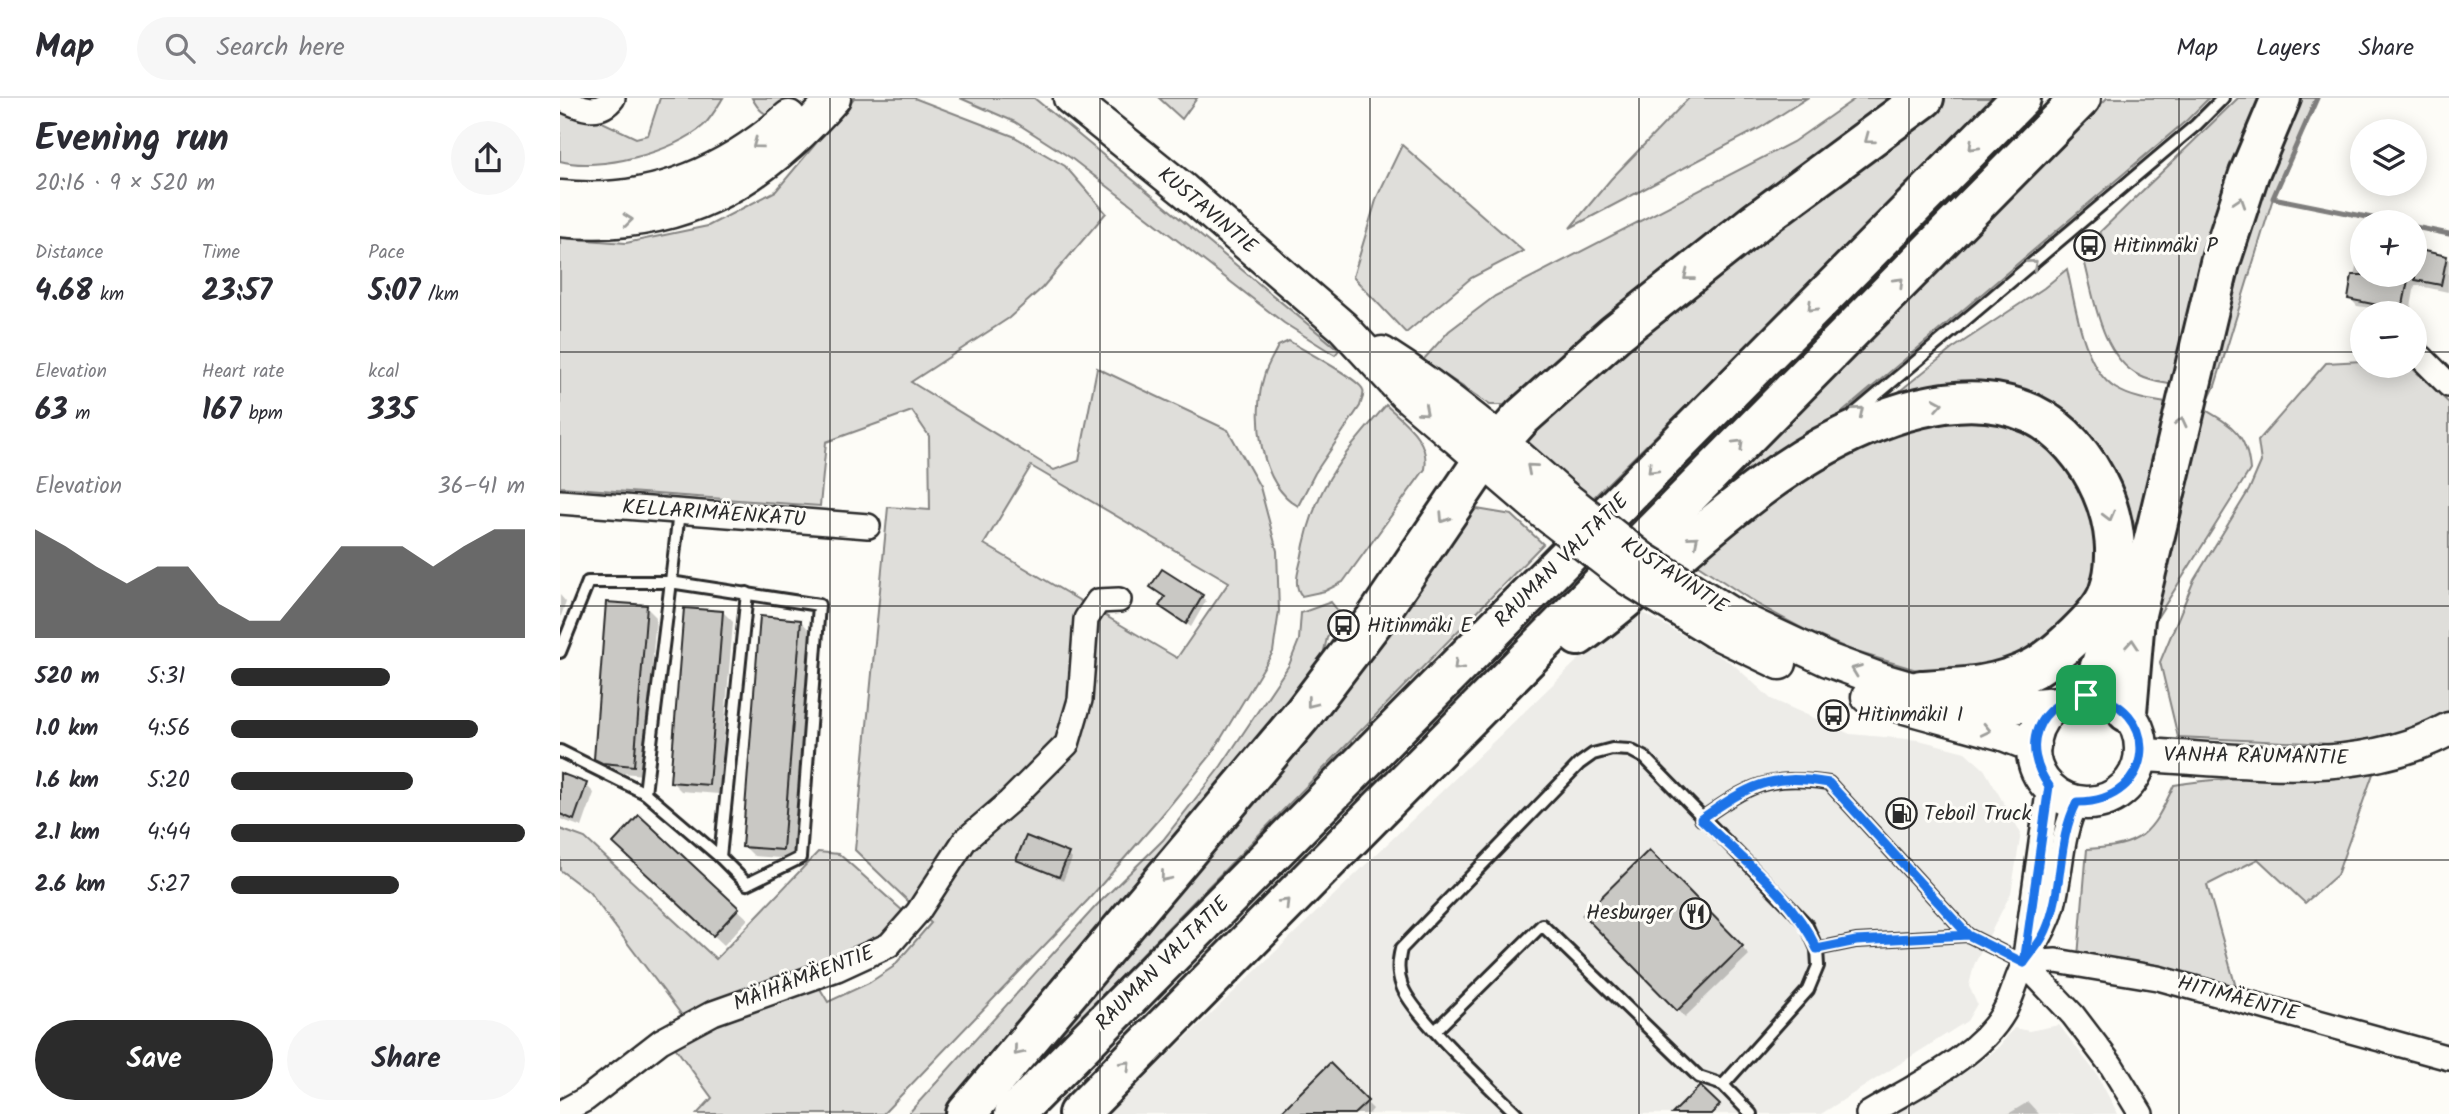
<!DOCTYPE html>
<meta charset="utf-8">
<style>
body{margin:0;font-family:Kalam,sans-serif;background:#f7f7f7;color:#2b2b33;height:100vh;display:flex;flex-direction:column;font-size:26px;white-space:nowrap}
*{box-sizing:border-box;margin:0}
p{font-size:23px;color:#7c7c81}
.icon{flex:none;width:38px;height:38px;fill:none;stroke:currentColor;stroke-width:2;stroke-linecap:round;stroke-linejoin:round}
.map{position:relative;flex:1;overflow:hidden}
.panel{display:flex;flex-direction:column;background:#fff;width:560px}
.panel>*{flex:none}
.controls{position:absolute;left:1790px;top:21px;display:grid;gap:14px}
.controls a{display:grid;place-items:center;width:77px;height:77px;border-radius:50%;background:#fff;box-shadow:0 4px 18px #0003;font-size:35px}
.pin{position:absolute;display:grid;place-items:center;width:60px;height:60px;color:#fff;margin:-30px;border-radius:14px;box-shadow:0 4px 10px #0006}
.round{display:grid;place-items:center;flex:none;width:74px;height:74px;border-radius:37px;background:#f7f7f7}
.head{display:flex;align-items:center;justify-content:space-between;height:119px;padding:0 35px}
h1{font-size:38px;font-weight:700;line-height:52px}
.metrics{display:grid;grid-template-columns:repeat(3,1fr);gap:10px;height:119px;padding:7px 35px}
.metrics div{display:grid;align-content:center}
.metrics b{font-size:30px;font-weight:700}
.metrics small{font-size:19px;font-weight:400}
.metrics p{font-size:19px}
.chart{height:196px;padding:14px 35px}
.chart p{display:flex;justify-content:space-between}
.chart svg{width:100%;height:126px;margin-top:7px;fill:#2b2b2b;opacity:.7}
.primary-button{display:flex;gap:14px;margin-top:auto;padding:14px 35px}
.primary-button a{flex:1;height:80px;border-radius:42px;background:#2b2b2b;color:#fff;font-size:28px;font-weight:700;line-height:80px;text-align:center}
.primary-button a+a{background:#f7f7f7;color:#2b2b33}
ul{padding:0 35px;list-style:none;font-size:23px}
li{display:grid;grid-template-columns:112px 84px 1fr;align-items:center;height:52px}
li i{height:18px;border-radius:9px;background:#2b2b2b}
header{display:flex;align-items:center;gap:42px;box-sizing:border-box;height:98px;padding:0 35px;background:#fff;border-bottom:2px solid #e1e1e2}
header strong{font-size:33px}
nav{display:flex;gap:38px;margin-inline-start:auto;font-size:24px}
.search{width:490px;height:63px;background:#f7f7f7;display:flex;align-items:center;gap:18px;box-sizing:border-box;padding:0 24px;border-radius:38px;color:#7c7c81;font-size:26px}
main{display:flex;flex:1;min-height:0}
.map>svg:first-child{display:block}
.built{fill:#edece8}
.green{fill:#dfdeda;stroke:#858482;stroke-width:2;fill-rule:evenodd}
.shadow{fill:#0003}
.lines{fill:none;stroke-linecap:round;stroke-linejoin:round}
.stream{stroke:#7e7d7b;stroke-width:5}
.building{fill:#c9c8c4;stroke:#2b2b2b;stroke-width:2}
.lane-casing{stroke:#2b2b2b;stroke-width:16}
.street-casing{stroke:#2b2b2b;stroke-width:28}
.secondary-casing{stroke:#2b2b2b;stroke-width:37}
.highway-casing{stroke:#2b2b2b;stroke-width:44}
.lane{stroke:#fdfcf7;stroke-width:10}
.street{stroke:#fdfcf7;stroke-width:23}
.secondary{stroke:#fdfcf7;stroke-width:32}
.highway{stroke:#fdfcf7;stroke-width:38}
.secondary-bridge-casing{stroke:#2b2b2b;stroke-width:37;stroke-linecap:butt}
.secondary-bridge{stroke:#fdfcf7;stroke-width:32}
.oneway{stroke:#9e9e9b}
.route-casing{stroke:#fff;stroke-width:14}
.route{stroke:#1a73e8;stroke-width:9}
.grid{fill:none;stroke:#2b2b2b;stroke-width:2;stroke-opacity:0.55}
.labels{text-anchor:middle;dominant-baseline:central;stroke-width:6;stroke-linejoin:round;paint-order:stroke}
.street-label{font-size:21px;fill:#2b2b2b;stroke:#fdfcf7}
.poi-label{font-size:21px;fill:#2b2b2b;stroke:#fdfcf7;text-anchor:start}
</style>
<header>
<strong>Map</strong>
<div class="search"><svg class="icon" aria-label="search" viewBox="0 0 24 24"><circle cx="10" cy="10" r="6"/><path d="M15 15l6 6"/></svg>Search here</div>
<nav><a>Map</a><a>Layers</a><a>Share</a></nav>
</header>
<main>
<section class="panel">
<div class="head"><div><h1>Evening run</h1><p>20:16 · 9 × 520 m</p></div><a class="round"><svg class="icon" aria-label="share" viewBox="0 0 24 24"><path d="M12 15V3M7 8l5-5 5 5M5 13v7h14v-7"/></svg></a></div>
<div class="metrics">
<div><p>Distance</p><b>4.68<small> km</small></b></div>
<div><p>Time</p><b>23:57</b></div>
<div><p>Pace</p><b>5:07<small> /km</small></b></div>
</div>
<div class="metrics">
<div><p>Elevation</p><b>63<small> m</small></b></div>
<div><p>Heart rate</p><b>167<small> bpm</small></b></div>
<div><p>kcal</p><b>335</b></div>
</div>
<div class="chart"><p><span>Elevation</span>36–41 m</p>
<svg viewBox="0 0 160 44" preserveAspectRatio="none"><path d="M0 44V6L10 12L20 19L30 25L40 19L50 19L60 32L70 38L80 38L90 25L100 12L110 12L120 12L130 19L140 12L150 6L160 6V44z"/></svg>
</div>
<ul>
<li><b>520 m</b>5:31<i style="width:54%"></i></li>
<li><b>1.0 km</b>4:56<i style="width:84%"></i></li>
<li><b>1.6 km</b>5:20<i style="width:62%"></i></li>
<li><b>2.1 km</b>4:44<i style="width:100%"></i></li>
<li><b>2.6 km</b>5:27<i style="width:57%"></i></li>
</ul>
<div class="primary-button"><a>Save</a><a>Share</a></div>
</section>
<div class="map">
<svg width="1889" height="1016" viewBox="0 0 1889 1016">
<rect width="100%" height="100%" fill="#fdfcf7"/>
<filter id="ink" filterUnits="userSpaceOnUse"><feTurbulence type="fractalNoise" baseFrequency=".0143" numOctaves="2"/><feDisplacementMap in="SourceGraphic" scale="14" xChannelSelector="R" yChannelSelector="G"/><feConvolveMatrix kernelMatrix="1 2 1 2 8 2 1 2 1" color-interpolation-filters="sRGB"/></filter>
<g filter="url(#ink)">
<g class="built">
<path d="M 1073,509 L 1173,566 L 1211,601 L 1290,636 L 1359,642 L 1405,654 L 1424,671 L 1461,735 L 1451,795 L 1414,867 L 1409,888 L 1417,906 L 1407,923 L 1261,1016 L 547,1016 Z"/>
<path d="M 1499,927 L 1536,975 L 1558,1016 L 1336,1016 L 1406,974 L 1437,951 L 1454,930 L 1469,933 Z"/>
</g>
<g class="green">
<path d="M 100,0 L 163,0 C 158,8 151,20 144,27 C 115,54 38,74 0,63 L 0,4 L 76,40 L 88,37 Z"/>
<path d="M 192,0 L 235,0 L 218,18 C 204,19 198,11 192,0 Z"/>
<path d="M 294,0 L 354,0 L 453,38 L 505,68 L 546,115 L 482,190 L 449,220 L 351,284 L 494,372 L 519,363 L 537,270 L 668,332 L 700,389 L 717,453 L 719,513 L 713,554 L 651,657 L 598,722 L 528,802 L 323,1016 L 137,1016 L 152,1000 L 112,945 L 256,884 L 268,904 L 309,885 L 333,869 L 371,825 L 295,752 L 328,409 L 370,412 L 369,338 L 352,313 L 266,344 L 260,408 L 0,389 L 0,140 L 66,145 L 148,128 L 216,93 ZM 471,368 L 669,484 L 617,560 L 424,446 Z"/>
<path d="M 400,0 L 474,0 L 779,252 L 775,257 L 724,225 L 511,60 L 455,24 Z"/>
<path d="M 599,0 L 637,0 L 622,21 Z"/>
<path d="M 1129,0 L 1247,0 L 1200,30 L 1010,130 L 1051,81 Z"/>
<path d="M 1296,0 L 1348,0 L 944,307 L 930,307 L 863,262 L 889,233 L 935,198 L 1233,44 Z"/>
<path d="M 1384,0 L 1437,0 L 1033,400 L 971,352 L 967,341 L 974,326 L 1266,87 Z"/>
<path d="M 1547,0 L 1649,0 L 1627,22 L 1252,340 L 1103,448 Z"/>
<path d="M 1678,0 L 1707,0 L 1618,288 C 1606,285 1591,284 1580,278 C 1541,259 1534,199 1524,162 L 1543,140 L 1540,134 Z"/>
<path d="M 1734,0 L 1757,0 L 1713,100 L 1655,288 L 1644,311 C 1673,328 1687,336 1690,372 L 1588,534 L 1696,97 Z"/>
<path d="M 842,47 L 963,153 L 911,180 L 846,235 L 793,179 L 817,99 Z"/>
<path d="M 1507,171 C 1515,205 1523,270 1555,290 C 1573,301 1593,303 1613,306 L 1567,479 L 1502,322 L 1311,316 L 1392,251 L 1484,190 Z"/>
<path d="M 729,243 C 742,251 801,282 803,292 C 805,297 801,303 800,308 L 755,375 L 738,408 C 699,385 692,317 704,278 C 707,267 714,257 718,248 Z"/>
<path d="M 1802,263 L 1802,268 L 1850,268 L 1889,305 L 1889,613 L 1844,640 L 1792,647 L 1618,639 L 1600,564 L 1634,482 L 1689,392 L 1701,364 L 1698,343 L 1766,265 Z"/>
<path d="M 826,307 C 845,325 870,342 865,371 L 783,484 L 765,493 L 742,498 C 733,488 738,474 741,462 C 753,391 780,361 826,307 Z"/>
<path d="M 1406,314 L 1474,330 L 1528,393 L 1537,445 L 1537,468 L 1525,507 L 1469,562 L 1373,577 L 1340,567 L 1293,553 L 1245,532 L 1197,506 L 1129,461 L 1289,349 Z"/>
<path d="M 905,409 L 952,417 L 983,446 L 426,1016 Z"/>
<path d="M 771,504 L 782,518 L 767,540 L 763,557 L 734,608 L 386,1016 L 348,1016 L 536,808 L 603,742 L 661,668 L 729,567 L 739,542 L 741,515 Z"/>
<path d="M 1814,673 L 1777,777 L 1745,805 L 1698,761 L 1647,787 L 1677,893 L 1518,859 L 1527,751 C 1582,748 1591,737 1614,687 C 1680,676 1747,680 1814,673 Z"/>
<path d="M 0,731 L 25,740 L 156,861 L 258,754 L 279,756 L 344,814 L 325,842 L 124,920 L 29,794 L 0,772 Z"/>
</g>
<g class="shadow">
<path d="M 1801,142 L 1802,177 L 1855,177 L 1855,153 L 1889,162 L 1888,194 L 1855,187 L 1850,215 L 1797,208 L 1790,200 Z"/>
<path d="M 0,497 L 6,504 L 0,521 Z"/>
<path d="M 642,498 L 646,503 L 631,529 L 601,508 L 607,500 Z"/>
<path d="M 86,509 L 96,519 L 83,677 L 54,674 L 36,660 Z"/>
<path d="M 163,514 L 173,524 L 159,696 L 121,693 L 111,683 Z"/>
<path d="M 241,523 L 250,533 L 232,761 L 194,758 L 184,748 Z"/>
<path d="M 0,677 L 26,687 L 34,695 L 22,729 L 0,721 Z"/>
<path d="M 79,720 L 188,821 L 164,847 L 65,755 Z"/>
<path d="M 1089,754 L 1189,857 L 1125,919 L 1025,817 Z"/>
<path d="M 508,757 L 512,761 L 503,783 L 458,761 Z"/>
<path d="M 770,968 L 813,1011 L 809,1016 L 722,1016 Z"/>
<path d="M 1468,1004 L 1479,1016 L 1448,1016 Z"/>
</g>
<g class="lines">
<g class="stream">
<path d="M 1757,0 L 1713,100 L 1832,124"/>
<path d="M 1855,129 L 1889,136"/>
</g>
</g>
<g class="building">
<path d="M 1855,151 L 1887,158 L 1881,187 L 1855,182 Z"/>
<path d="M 1792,177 L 1849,177 L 1842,212 L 1788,201 Z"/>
<path d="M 602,471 L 643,497 L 626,526 L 599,508 L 605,499 L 590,489 Z"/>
<path d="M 46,504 L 87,507 L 74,668 L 42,665 L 34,661 Z"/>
<path d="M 124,510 L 163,513 L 149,687 L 110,684 Z"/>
<path d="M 200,518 L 241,522 L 223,752 L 182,749 Z"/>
<path d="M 0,675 L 27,685 L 14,722 L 0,716 Z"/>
<path d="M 79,717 L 179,810 L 153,838 L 53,745 Z"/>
<path d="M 466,738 L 509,755 L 499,779 L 456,762 Z"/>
<path d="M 1089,752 L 1183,848 L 1117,913 L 1023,817 Z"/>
<path d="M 770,965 L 808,1003 L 794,1016 L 719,1016 Z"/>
<path d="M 1140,988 L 1160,1007 L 1151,1016 L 1112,1016 Z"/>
</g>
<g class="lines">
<defs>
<g id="lane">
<path d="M 1294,316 L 1636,27 L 1663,0"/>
<path d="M 0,554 L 28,484 L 110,484 L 259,507 L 240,760 L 187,786 L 160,759 L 85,695 C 96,601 109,507 119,413"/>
<path d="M 0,653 L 85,695"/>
<path d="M 1141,721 C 1190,687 1209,676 1269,685 L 1408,837 L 1464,865"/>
<path d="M 160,759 L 187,495"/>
<path d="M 1257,851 L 1296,843 L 1408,837"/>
<path d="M 876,932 L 982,827 L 1139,979 L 1163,987 L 1191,1016"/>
<path d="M 957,1016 C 931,990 852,917 842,888 C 837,875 838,864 841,851 L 1019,666 L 1033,656 L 1052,651 L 1070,652 L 1085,660 L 1229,808 L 1246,826 L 1257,851 L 1258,868 L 1248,892 L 1163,987"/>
</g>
<g id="street">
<path d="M 0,0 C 18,9 39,19 53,0"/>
<path d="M 1861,259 L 1889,287"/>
<path d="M 0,404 L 308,428"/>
<path d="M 1489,688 L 1464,865 L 1513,917 L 1551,967 L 1581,1016"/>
<path d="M 1464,865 L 1496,863 L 1598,880 L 1889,960"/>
<path d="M 0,1015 L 26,1001 L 101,943 L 153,915 L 277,871 L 329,847 L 358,814 L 405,742 L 449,704 L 507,646 L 520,602 L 526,521 L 538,503 L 559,502"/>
<path d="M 1308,1016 C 1353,988 1417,961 1444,914 C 1453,898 1456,880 1465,864 C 1476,844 1487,830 1493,807 C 1502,772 1500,737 1517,704"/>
</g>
<g id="secondary">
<path d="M 510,0 L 624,92 L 783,229 L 844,295 L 984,415"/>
<path d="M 0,99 C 88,108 165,76 229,19"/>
<path d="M 0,122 C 117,134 199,86 274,0"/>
<path d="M 822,255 C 887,296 945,346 1002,397"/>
<path d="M 1176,519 L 1268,562 L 1319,581 L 1412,608 L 1436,610 L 1499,605"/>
<path d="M 1155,534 L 1220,565"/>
<circle cx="1527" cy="651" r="54"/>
<path d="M 1308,599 L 1443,636 L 1474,648"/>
<path d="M 1581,657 C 1683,661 1796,682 1889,631"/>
</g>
<g id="highway">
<path d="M 1018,538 C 1113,469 1192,376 1303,329 C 1354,307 1418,291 1472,316 C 1532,345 1572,432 1548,496 C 1540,518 1494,559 1474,570 C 1439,589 1399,590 1361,592"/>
<path d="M 1526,597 C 1545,567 1550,539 1548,504"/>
<path d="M 1567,614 L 1575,520 L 1660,165 L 1689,76 L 1721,0"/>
<path d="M 406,1016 L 742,617 L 816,520 L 922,364 L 962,319 L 1055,236 L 1196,124 L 1364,0"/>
<path d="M 454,1016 L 1461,0"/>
<path d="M 518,1016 L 1521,0"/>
</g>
</defs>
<use href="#lane" class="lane-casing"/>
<use href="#street" class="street-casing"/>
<use href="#secondary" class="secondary-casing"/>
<use href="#highway" class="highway-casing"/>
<use href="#lane" class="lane"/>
<use href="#street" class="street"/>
<use href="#secondary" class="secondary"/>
<use href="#highway" class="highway"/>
<defs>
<g id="secondary-bridge">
<path d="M 1002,397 L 1083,461 L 1176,519"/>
<path d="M 984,415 L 1069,481 L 1155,534"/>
</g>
</defs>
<use href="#secondary-bridge" class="secondary-bridge-casing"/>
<use href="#secondary-bridge" class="secondary-bridge"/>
</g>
<defs><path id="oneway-chevron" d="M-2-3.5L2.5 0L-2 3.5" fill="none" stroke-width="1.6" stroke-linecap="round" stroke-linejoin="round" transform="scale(1.75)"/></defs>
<g class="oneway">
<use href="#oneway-chevron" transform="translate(1309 41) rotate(143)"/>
<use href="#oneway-chevron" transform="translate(197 46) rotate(144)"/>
<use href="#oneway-chevron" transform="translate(1413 48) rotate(135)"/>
<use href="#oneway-chevron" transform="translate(1680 104) rotate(-72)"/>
<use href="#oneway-chevron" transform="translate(68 122) rotate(-6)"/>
<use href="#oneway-chevron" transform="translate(1473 166) rotate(-40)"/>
<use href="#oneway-chevron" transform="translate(1128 178) rotate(142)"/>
<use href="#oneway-chevron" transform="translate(1339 184) rotate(-45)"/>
<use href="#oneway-chevron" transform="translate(1252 209) rotate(135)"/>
<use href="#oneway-chevron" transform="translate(1378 306) rotate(-10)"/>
<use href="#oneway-chevron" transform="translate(864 313) rotate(41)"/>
<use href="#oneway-chevron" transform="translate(1299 313) rotate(-40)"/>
<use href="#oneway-chevron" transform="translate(1621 324) rotate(-77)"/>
<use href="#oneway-chevron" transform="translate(1179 346) rotate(-45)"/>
<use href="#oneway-chevron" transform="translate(971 370) rotate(-139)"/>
<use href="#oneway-chevron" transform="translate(1092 371) rotate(135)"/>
<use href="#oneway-chevron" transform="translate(1549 418) rotate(75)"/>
<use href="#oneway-chevron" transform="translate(884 420) rotate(123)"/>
<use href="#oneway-chevron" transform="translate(1134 442) rotate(-40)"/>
<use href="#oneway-chevron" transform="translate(1572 546) rotate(-85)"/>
<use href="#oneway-chevron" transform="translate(898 568) rotate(135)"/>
<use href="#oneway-chevron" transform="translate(1296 572) rotate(-159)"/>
<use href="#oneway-chevron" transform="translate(751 605) rotate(128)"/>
<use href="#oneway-chevron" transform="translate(1426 632) rotate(13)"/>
<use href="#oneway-chevron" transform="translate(605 779) rotate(130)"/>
<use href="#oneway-chevron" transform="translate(725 805) rotate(-46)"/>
<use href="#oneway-chevron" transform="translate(458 953) rotate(130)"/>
<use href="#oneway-chevron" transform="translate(566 967) rotate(-46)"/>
</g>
</g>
<g class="lines" filter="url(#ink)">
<defs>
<path id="route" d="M 1526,597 C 1476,604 1460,649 1489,688 L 1464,865 L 1408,837 L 1296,843 L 1257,851 C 1233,799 1182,761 1141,721 C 1190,687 1209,675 1269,685 L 1408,837 L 1464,865 C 1471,855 1481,844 1486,832 C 1504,791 1496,744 1517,704 C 1597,705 1604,606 1526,597"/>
</defs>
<use href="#route" class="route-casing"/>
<use href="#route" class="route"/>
</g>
<path class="grid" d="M 270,0 L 270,1016M 540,0 L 540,1016M 810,0 L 810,1016M 1079,0 L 1079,1016M 1349,0 L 1349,1016M 1619,0 L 1619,1016M 0,254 L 1802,254M 1855,254 L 1889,254M 0,508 L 1889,508M 0,762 L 1889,762"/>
<defs>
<symbol id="bus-ring" viewBox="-11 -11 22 22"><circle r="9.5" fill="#fdfcf7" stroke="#2b2b2b" stroke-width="1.5"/><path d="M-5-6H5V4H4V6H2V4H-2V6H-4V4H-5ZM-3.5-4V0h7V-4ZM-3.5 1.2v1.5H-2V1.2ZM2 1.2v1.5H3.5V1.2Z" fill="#2b2b2b"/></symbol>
<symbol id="fuel-ring" viewBox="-11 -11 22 22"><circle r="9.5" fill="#fdfcf7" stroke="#2b2b2b" stroke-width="1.5"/><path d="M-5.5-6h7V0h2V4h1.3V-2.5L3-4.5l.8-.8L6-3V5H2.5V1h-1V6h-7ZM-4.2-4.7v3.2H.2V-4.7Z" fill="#2b2b2b"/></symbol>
<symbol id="restaurant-ring" viewBox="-11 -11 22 22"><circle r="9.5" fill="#fdfcf7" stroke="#2b2b2b" stroke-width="1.5"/><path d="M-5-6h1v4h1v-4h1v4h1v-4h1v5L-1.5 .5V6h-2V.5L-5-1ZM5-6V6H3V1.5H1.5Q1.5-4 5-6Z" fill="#2b2b2b"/></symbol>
</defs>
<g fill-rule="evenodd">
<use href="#bus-ring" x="1512" y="130" width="35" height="35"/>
<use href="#bus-ring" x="766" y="510" width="35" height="35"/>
<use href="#bus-ring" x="1256" y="600" width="35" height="35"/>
<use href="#fuel-ring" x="1324" y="698" width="35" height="35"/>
<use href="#restaurant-ring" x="1118" y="798" width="35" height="35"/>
</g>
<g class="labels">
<g class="street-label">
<text transform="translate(647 113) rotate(40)">KUSTAVINTIE</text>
<text transform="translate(154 416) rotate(4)">KELLARIMÄENKATU</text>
<text transform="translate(1002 463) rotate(-45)">RAUMAN VALTATIE</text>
<text transform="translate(1114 478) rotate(33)">KUSTAVINTIE</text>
<text transform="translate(1696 659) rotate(1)">VANHA RAUMANTIE</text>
<text transform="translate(603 866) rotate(-45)">RAUMAN VALTATIE</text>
<text transform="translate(244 881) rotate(-21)">MÄIHÄMÄENTIE</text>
<text transform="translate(1678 901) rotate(15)">HITIMÄENTIE</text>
</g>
<g class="poi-label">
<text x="1553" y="148">Hitinmäki P</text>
<text x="807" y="528">Hitinmäki E</text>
<text x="1297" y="617">HitinmäkiI I</text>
<text x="1364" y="716">Teboil Truck</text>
<text x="1113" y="815" text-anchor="end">Hesburger</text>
</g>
</g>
</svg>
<div class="controls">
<a><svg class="icon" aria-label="layers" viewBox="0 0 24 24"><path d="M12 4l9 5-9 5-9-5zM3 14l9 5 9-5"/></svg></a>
<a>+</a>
<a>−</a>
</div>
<div class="pin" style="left:1526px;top:597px;background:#1e9e55"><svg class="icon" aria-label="arrive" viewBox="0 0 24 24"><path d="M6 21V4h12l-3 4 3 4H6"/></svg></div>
</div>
</main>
